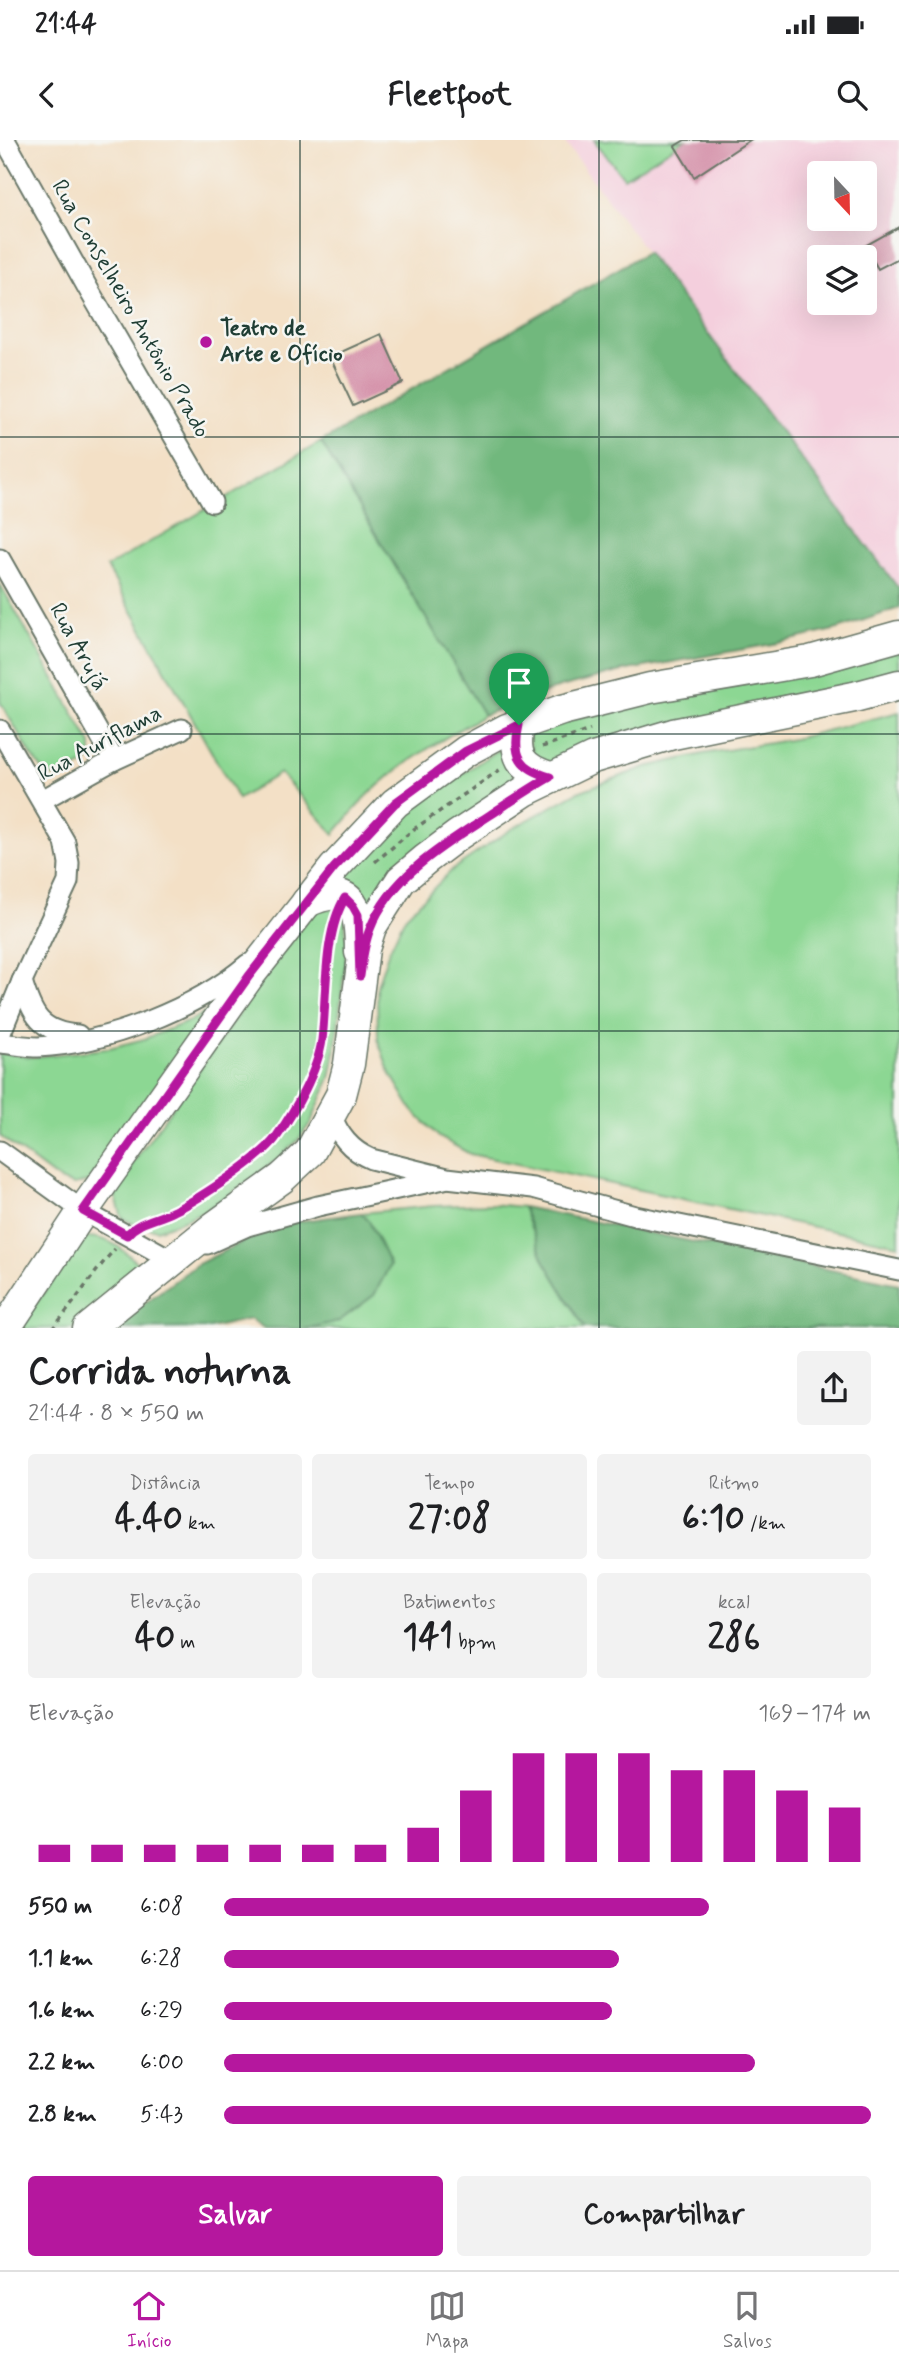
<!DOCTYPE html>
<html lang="pt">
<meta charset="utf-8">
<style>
body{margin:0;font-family:Mynerve,sans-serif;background:#f2f2f2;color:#202124;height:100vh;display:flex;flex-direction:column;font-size:26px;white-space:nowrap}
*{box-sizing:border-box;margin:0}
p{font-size:23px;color:#757577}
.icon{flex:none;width:38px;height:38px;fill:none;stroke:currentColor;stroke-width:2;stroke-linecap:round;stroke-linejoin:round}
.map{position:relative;height:1188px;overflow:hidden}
.side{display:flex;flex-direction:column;background:#fff;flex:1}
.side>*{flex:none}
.needle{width:46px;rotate:158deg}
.fabs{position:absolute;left:807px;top:21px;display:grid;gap:14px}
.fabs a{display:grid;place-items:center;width:70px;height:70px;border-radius:7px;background:#fff;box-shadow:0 7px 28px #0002;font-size:35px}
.pin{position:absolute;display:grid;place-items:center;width:60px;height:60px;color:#fff;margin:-72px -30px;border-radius:50% 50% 50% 0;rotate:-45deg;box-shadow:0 0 7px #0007}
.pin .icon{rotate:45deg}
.round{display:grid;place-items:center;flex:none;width:74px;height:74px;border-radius:7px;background:#f2f2f2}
.head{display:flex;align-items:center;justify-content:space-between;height:119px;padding:0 28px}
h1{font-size:38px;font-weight:800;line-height:52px}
.figures{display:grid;grid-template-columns:repeat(3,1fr);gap:10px;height:119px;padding:7px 28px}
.figures div{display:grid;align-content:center;border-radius:7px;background:#f2f2f2;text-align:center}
.figures b{font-size:35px;font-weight:800}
.figures small{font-size:19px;font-weight:400}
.figures p{font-size:19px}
.chart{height:196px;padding:14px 28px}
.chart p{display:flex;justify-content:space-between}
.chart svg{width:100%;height:126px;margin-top:7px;stroke:#b5179e;stroke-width:6}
.primary-button{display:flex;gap:14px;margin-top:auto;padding:14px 28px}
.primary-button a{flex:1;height:80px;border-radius:7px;background:#b5179e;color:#fff;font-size:28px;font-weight:800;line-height:80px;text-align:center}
.primary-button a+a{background:#f2f2f2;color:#202124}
ul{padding:0 28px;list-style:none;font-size:23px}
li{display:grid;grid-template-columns:112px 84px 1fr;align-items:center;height:52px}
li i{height:18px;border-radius:9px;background:#b5179e}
.status{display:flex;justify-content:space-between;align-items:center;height:49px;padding:0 35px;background:#fff;direction:ltr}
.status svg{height:19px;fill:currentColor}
header{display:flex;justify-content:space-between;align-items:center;height:91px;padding:0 28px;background:#fff;font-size:32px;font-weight:800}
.menu{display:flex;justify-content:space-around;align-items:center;height:98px;border-top:2px solid #e0e0e0;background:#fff;font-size:19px;color:#757577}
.menu a{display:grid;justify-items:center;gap:4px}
.menu .on{color:#b5179e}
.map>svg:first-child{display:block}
.built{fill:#f4cfdd;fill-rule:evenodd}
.green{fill:#8cd793;stroke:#568a64;stroke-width:2}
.forest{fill:#71b87d;stroke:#487a58;stroke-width:2}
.building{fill:#d694ac}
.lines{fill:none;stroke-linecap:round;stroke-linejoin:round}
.street-casing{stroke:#697667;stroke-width:23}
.primary-casing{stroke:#697667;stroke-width:33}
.path{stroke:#697667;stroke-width:3.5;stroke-dasharray:5 5;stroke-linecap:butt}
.street{stroke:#fff;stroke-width:19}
.primary{stroke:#fff;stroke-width:30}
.route-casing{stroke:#fff;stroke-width:14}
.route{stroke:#b5179e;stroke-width:9}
.grid{fill:none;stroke:#1f3d34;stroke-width:2;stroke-opacity:0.55}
.poi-dot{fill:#b5179e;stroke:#f6f6f2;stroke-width:2.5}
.labels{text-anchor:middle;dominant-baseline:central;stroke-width:5;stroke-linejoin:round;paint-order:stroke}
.street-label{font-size:23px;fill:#1f3d34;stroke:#f6f6f2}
.poi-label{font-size:23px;font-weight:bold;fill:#1f3d34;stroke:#f6f6f2;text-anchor:start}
</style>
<div class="status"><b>21:44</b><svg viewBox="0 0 49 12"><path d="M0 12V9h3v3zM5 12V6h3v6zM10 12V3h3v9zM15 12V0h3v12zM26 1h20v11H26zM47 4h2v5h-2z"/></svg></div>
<header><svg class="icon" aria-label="back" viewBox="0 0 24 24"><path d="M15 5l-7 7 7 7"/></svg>Fleetfoot<svg class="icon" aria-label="search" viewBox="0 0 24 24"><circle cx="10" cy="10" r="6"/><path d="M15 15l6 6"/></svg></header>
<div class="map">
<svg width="899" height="1189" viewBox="0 0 899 1189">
<rect width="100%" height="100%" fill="#f6f6f2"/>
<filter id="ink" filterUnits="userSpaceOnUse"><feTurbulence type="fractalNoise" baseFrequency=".0143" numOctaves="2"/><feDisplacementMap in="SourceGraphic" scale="14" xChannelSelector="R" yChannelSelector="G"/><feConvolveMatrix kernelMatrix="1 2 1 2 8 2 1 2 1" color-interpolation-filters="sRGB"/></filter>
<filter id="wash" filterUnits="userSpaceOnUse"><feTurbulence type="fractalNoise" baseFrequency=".00686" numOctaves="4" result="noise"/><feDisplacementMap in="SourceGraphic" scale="28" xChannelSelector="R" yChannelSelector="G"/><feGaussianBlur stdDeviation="1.57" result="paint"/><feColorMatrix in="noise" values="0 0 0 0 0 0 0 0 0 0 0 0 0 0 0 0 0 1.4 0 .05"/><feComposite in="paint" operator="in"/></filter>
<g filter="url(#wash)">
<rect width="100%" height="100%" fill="#f3e0c6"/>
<path class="built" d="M 563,0 L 899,0 L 899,449 ZM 819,33 L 864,33 L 864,79 L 819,79 ZM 819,117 L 864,117 L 864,163 L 819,163 Z"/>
<g class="green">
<path d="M 594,0 L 685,0 L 624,38 Z"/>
<path d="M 321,302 L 484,575 C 443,599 400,623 366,657 C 355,668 345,682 334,694 L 280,633 L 238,659 L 107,427 Z"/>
<path d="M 0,444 L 91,604 L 91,616 L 86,623 L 66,634 L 52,636 L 42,629 L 32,616 L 0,562 Z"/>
<path d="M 899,505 L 899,534 L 541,626 L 534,623 L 528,594 L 561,581 Z"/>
<path d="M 899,572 L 899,1105 L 470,1014 L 439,997 L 412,970 L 389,931 L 378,900 L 377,846 L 388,813 L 405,777 L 453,729 L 510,690 L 578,652 L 646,627 L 703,614 L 794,599 Z"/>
<path d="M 506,609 L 512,629 L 513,639 L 369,763 L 338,740 L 404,674 L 496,611 Z"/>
<path d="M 317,769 L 344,769 L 347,806 L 335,912 L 330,938 L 311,982 L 298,1000 L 278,1019 L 230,1054 L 206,1070 L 184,1080 L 157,1090 L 136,1085 L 122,1078 L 115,1054 L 118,1044 L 306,779 Z"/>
<path d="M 223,861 L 88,1042 L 74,1045 L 59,1040 L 0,996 L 0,913 L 32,917 L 105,909 L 144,899 L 190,881 Z"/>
<path d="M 490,1064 L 523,1067 L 544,1120 L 585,1188 L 305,1189 L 339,1181 L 374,1155 L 390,1125 L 369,1081 L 361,1073 L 434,1066 Z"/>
<path d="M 88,1097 C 107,1097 124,1109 137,1123 L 137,1132 L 97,1164 L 73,1188 L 18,1189 L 78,1104 Z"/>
</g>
<g class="forest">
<path d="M 647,112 L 899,449 L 899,468 L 838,489 L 778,503 L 622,531 L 560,547 L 484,575 L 321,302 Z"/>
<path d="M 523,1067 L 899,1144 L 899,1188 L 585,1188 L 544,1120 Z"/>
<path d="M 361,1073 L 369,1081 L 390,1125 L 374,1155 L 339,1181 L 305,1189 L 264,1188 L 250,1179 L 210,1188 L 110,1189 L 196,1125 L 244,1101 L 294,1082 Z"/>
</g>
<g id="blocks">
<g class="building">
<path d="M 685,0 L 750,0 L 694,37 L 675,6 Z"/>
<path d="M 899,87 L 899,118 L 878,129 L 865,106 Z"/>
<path d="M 381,194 L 403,243 L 353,266 L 330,217 Z"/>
</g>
</g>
</g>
<g filter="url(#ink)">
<use href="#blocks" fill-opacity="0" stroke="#697667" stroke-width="2"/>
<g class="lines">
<defs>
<g id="street">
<path d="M 5,0 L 90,152 L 212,362"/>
<path d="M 0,419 L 114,620"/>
<path d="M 0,590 L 65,702 L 69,723 L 68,742 L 22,841 L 0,895"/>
<path d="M 42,660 L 114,620 L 182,589"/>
<path d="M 22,841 C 32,875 40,892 78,895"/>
<path d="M 0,903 C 12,904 26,907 38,907 C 106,904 197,868 248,824"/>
<path d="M 331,975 C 339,995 350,1010 371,1019 L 447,1038 L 533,1048 L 635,1076 L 899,1130"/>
<path d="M 0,1011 L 83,1071 L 172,1120 L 180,1116"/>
<path d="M 207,1104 L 247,1086 L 318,1066 L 444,1039"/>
</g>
<g id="primary">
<path d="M 519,585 C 513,616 520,628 550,637"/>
<path d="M 307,762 C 355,740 360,771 360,812"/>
<path d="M 5,1189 L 83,1071 L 249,836 L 334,728 L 395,663 L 466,611 L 507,589 L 562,570 L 650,548 L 810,521 L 899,496"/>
<path d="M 88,1189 L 214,1087 L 282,1038 L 310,1012 L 341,955 L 349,924 L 364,809 L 371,787 L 401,740 L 426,719 L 458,695 L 525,651 L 593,618 L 673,594 L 854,557 L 899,545"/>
</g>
</defs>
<use href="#street" class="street-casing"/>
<use href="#primary" class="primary-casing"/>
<g class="path">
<path d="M 542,607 L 590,590"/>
<path d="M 375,722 L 414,689 L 501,629"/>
<path d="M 143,1083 L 172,1072 L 197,1058 L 261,1014 L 277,997 L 315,929 L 322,902 L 333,789"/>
<path d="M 52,1189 C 75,1163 92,1134 115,1109"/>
</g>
<use href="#street" class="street"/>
<use href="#primary" class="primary"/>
</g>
</g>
<g class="lines" filter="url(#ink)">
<defs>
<path id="route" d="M 519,585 C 512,616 520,628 550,637 C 529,649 510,662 490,675 C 445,704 391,736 370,789 C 364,804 362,820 360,836 L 358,775 L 353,766 L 345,758 C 323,793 327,858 322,900 C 318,930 295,971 277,996 C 262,1018 199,1059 174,1071 C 157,1080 140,1080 127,1095 L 83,1071 L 249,836 L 334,728 L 395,663 L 466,611 Z"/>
</defs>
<use href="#route" class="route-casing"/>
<use href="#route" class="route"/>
</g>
<path class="grid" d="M 300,0 L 300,1189M 599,0 L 599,1189M 0,297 L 899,297M 0,594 L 899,594M 0,891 L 899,891"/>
<circle class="poi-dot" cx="206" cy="202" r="7"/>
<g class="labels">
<g class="street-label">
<text transform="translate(130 169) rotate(60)">Rua Conselheiro Antônio Prado</text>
<text transform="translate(78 507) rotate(61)">Rua Arujá</text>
<text transform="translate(100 604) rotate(-28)">Rua Auriflama</text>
</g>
<g class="poi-label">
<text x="220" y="189">Teatro de<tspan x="220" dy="26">Arte e Ofício</tspan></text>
</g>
</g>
</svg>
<div class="fabs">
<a><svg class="needle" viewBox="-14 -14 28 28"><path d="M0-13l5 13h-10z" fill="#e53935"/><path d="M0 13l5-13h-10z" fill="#757577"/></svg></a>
<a><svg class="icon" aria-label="layers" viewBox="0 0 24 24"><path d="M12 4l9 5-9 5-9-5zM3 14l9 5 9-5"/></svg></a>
</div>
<div class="pin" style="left:519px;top:585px;background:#1e9e55"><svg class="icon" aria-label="arrive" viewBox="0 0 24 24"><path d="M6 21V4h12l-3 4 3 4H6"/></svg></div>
</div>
<section class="side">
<div class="head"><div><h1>Corrida noturna</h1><p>21:44 · 8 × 550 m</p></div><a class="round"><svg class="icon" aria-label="share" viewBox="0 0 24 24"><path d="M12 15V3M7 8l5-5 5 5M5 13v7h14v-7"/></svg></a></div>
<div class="figures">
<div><p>Distância</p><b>4.40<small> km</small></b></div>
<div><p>Tempo</p><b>27:08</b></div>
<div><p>Ritmo</p><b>6:10<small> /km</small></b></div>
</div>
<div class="figures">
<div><p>Elevação</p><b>40<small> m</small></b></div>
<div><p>Batimentos</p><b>141<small> bpm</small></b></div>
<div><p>kcal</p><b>286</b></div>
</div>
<div class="chart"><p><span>Elevação</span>169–174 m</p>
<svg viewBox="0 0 160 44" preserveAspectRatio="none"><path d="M5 44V38M15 44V38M25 44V38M35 44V38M45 44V38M55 44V38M65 44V38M75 44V32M85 44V19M95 44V6M105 44V6M115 44V6M125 44V12M135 44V12M145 44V19M155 44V25"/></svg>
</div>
<ul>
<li><b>550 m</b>6:08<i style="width:75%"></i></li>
<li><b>1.1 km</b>6:28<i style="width:61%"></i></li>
<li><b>1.6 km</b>6:29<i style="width:60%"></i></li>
<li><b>2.2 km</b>6:00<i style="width:82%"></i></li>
<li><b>2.8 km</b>5:43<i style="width:100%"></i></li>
</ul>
<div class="primary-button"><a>Salvar</a><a>Compartilhar</a></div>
</section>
<nav class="menu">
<a class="on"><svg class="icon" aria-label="home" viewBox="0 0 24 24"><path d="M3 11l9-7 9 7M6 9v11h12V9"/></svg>Início</a>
<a><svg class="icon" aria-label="map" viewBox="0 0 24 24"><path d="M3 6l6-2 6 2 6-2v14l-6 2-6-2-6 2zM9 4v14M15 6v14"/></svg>Mapa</a>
<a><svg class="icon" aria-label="saved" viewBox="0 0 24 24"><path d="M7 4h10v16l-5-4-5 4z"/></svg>Salvos</a>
</nav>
